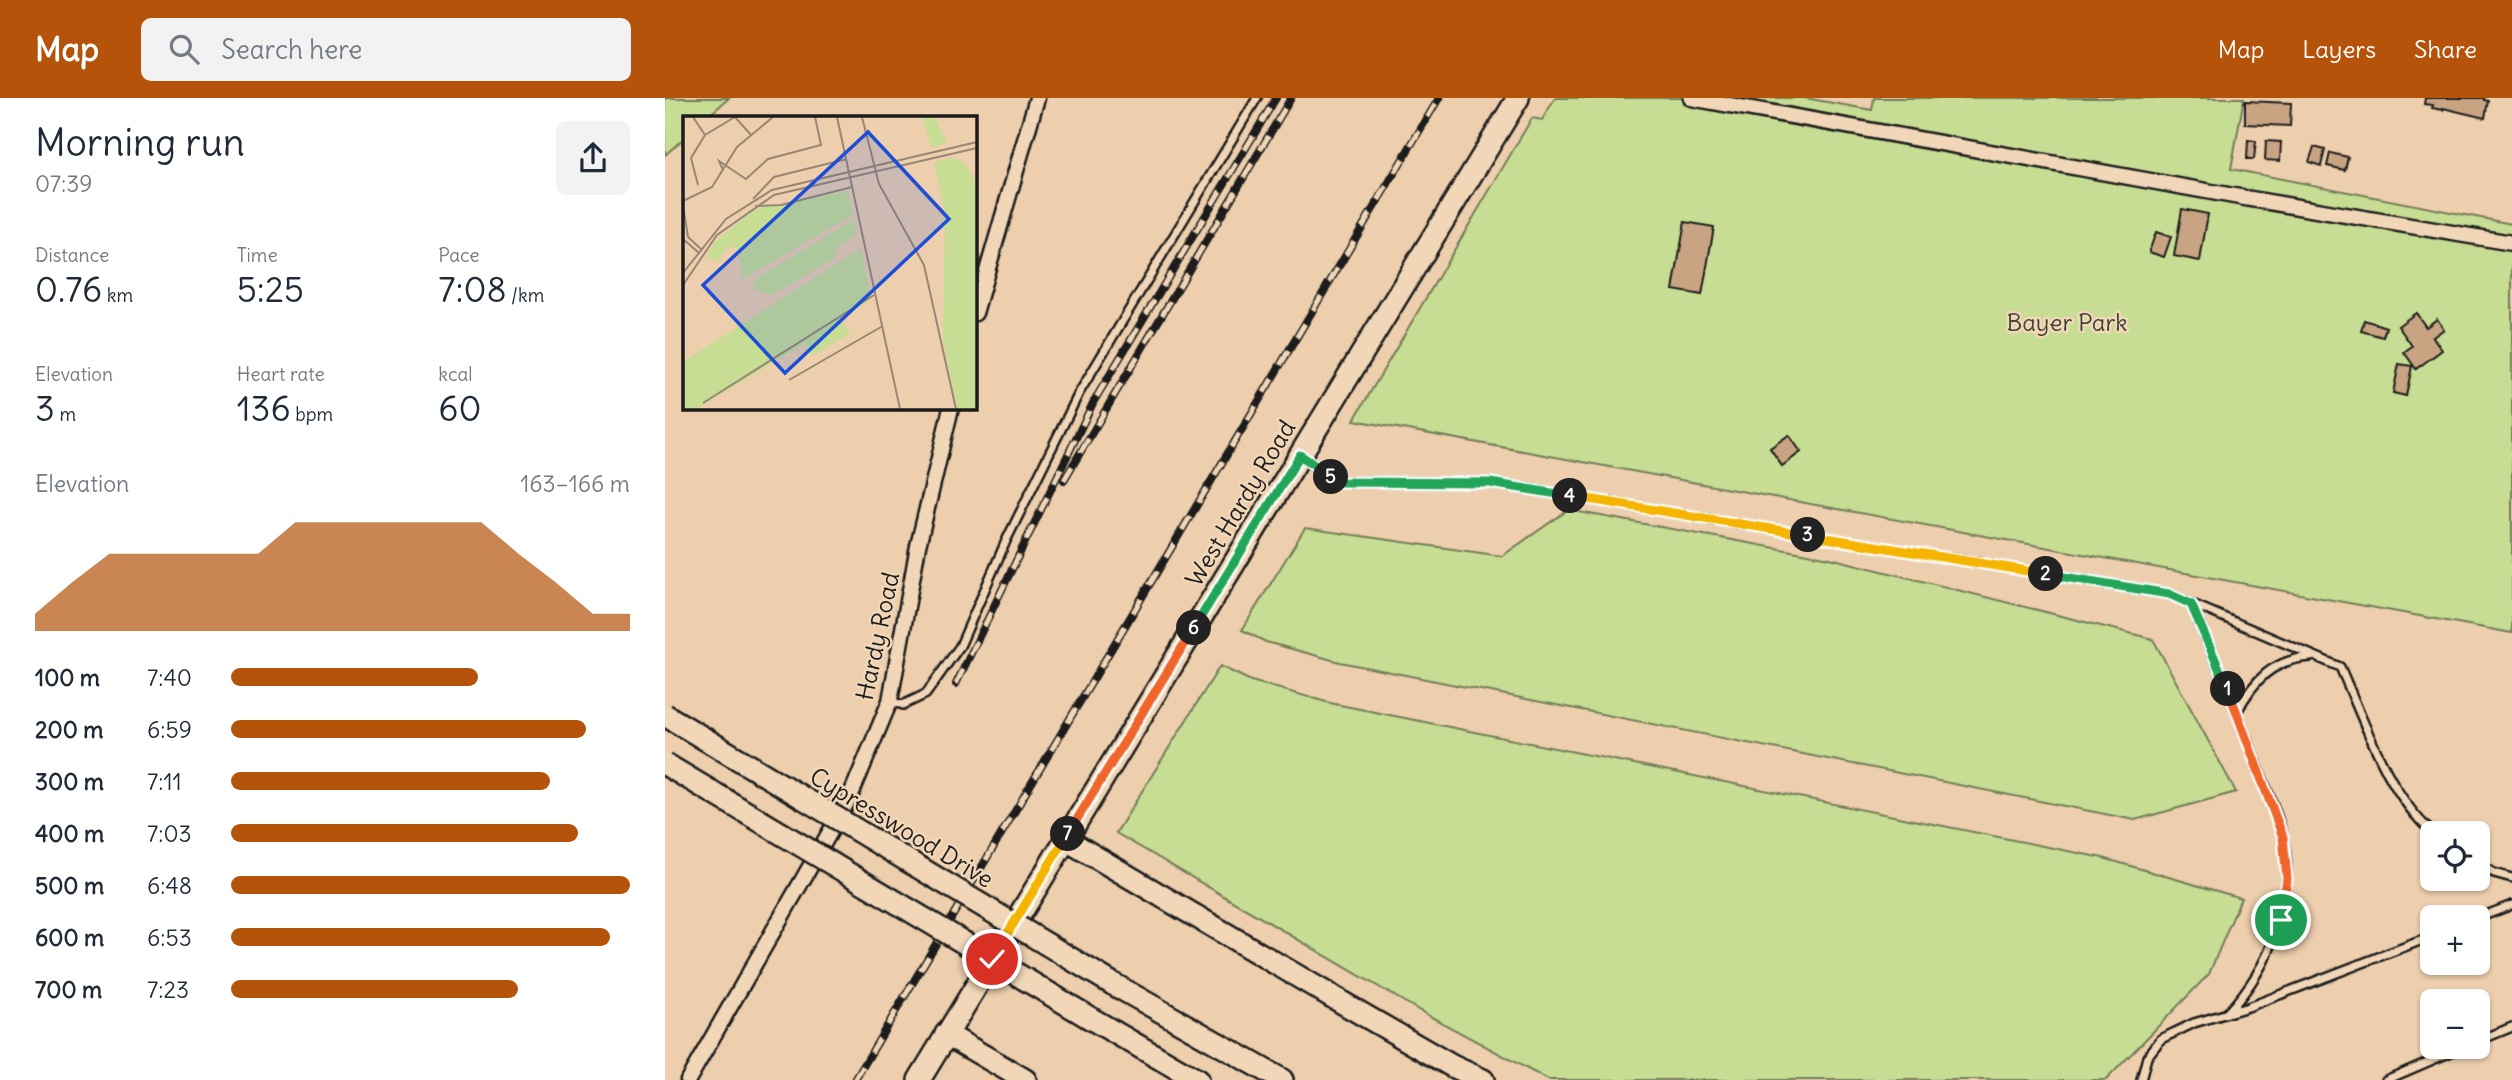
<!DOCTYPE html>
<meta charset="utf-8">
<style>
body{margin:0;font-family:Delius,sans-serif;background:#f2f2f3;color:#1f2937;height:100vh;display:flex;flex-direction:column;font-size:26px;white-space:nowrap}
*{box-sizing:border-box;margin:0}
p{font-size:23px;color:#747a83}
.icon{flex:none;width:38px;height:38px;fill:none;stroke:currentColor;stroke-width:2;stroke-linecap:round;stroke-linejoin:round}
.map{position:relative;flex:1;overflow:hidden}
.panel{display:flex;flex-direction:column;background:#fff;width:665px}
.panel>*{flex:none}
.tools{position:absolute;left:1755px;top:723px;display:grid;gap:14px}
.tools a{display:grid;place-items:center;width:70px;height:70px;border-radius:10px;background:#fff;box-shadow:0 2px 5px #0004;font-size:35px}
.pin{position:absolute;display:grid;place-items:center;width:60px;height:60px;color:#fff;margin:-30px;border:4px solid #fff;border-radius:50%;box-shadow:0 2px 7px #0007}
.km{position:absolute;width:35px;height:35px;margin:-18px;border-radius:50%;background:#222;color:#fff;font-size:19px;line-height:35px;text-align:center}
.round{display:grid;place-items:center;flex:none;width:74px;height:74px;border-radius:10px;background:#f2f2f3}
.summary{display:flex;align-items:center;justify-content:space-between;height:119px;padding:0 35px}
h1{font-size:38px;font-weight:600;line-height:52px}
.figures{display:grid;grid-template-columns:repeat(3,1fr);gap:10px;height:119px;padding:7px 35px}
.figures div{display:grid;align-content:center}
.figures b{font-size:35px;font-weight:600}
.figures small{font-size:19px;font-weight:400}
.figures p{font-size:19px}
.chart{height:196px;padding:14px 35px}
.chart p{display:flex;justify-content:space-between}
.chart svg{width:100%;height:126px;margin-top:7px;fill:#b45309;opacity:.7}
ul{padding:0 35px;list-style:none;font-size:23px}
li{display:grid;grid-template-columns:112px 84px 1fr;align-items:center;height:52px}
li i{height:18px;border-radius:9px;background:#b45309}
header{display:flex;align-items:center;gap:42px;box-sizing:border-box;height:98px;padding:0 35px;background:#b45309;color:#fff}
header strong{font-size:33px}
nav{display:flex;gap:38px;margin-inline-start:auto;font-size:24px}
.search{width:490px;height:63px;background:#f2f2f3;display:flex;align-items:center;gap:18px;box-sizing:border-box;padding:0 24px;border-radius:10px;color:#747a83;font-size:26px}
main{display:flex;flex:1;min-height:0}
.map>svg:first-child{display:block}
.green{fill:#c7dd93;stroke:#727c58;stroke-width:2}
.building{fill:#c8a483;stroke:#1c1c1c;stroke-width:2}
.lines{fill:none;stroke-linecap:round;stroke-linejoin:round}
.service-casing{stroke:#1c1c1c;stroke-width:12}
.minor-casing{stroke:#1c1c1c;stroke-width:19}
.secondary-casing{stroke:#1c1c1c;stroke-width:26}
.service{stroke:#f1d7b8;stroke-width:7}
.minor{stroke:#f1d7b8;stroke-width:14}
.secondary{stroke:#f1d7b8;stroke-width:21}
.rail-casing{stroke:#1c1c1c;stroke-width:8}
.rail{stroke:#f1d7b8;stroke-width:5;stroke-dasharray:16;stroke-linecap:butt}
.secondary-bridge-casing{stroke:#1c1c1c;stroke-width:26;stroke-linecap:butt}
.secondary-bridge{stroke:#f1d7b8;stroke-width:21}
.split-1-casing{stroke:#fff;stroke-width:14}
.split-2-casing{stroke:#fff;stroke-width:14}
.split-3-casing{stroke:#fff;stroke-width:14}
.split-4-casing{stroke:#fff;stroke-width:14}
.split-5-casing{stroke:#fff;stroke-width:14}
.split-6-casing{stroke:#fff;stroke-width:14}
.split-7-casing{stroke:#fff;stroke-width:14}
.split-8-casing{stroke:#fff;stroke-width:14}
.split-1{stroke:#f0652b;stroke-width:9}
.split-2{stroke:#22a559;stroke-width:9}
.split-3{stroke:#f5b400;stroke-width:9}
.split-4{stroke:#f5b400;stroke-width:9}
.split-5{stroke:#22a559;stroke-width:9}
.split-6{stroke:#22a559;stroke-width:9}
.split-7{stroke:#f0652b;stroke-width:9}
.split-8{stroke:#f5b400;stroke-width:9}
.labels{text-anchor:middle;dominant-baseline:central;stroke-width:5;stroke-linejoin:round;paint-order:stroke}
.park-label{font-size:24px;fill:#3e4334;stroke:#f1d7b8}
.street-label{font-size:24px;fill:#1c1c1c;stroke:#f1d7b8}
.inset-road{fill:none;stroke:#998773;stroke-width:2}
.view{fill:#1d4ed8;fill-opacity:0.15;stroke:#1d4ed8;stroke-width:3.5}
.inset-edge{fill:none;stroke:#1c1c1c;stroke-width:3.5}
</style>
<header>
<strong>Map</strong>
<div class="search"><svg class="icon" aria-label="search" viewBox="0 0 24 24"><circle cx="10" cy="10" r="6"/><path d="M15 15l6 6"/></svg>Search here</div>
<nav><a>Map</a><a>Layers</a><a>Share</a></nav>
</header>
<main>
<section class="panel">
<div class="summary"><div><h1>Morning run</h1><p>07:39</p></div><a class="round"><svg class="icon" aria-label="share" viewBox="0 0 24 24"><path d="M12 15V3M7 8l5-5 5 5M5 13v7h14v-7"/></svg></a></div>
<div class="figures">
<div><p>Distance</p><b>0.76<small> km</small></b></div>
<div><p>Time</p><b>5:25</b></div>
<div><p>Pace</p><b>7:08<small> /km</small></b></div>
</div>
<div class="figures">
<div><p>Elevation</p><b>3<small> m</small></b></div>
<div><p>Heart rate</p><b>136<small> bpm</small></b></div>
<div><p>kcal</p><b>60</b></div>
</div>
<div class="chart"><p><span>Elevation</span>163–166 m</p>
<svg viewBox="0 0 160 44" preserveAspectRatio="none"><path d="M0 44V38L10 27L20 17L30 17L40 17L50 17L60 17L70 6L80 6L90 6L100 6L110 6L120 6L130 17L140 27L150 38L160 38V44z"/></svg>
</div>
<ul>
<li><b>100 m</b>7:40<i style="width:62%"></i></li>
<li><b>200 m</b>6:59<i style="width:89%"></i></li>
<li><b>300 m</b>7:11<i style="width:80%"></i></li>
<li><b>400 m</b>7:03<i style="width:87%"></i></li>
<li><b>500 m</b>6:48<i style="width:100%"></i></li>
<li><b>600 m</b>6:53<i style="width:95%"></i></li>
<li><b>700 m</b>7:23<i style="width:72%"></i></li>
</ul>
</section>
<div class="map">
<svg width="1847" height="982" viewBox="0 0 1847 982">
<rect width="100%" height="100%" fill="#edcead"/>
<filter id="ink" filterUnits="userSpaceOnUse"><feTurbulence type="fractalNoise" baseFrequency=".0143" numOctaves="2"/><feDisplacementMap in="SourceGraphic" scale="14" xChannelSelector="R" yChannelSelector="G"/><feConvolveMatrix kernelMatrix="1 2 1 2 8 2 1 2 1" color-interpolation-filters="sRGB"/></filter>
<g filter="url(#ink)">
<g class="green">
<path d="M 0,0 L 64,0 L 42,19 L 19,19 L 19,40 L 0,57 Z"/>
<path d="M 890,0 L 1140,0 L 1207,12 L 1209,0 L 1579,0 L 1566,71 L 1847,126 L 1847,535 L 689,322 L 867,20 L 877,22 Z"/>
<path d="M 903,412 L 1165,460 L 1488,541 L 1571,694 L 1470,722 L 675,564 L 601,544 L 577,532 L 640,430 L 837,458 Z"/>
<path d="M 555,568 L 586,583 L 665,605 L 1438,760 L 1576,800 L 1544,876 L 1441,982 L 883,982 L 755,913 L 451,735 Z"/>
</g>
<g class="building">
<path d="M 1760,0 L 1819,0 L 1819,2 L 1823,3 L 1820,20 L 1778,10 L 1778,12 L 1767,10 L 1768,7 L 1759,6 Z"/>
<path d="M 1580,3 L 1626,5 L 1625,28 L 1580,26 Z"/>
<path d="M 1583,42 L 1591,43 L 1589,61 L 1582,61 Z"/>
<path d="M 1601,43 L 1616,44 L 1615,63 L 1600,62 Z"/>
<path d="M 1649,49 L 1660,52 L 1656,68 L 1644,64 Z"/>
<path d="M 1665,55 L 1683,59 L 1680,72 L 1662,68 Z"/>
<path d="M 1517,111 L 1543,116 L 1535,163 L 1509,158 Z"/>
<path d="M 1020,124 L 1049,129 L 1037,197 L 1008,192 Z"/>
<path d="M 1491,134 L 1506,139 L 1499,159 L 1484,154 Z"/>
<path d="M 1751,215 L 1761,229 L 1772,221 L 1779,231 L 1768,239 L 1777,252 L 1751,271 L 1739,254 L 1747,248 L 1733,228 Z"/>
<path d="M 1699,222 L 1721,229 L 1718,239 L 1696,233 Z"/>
<path d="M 1734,266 L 1747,268 L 1741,298 L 1728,295 Z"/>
<path d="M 1124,337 L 1136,354 L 1117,368 L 1105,350 Z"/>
</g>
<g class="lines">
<defs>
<g id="service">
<path d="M 638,360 L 657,374 L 676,384 L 825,385 L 1504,496 L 1675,569 C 1699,622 1723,697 1768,735"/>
<path d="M 1526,506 C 1549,559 1571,611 1591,664 C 1600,688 1613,714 1618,739 C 1632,804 1605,869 1562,915"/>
<path d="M 225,603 L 238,607 L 261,596 L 295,548 L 341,443 L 414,295 L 592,0"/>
<path d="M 1572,614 C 1588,583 1608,561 1646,559"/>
<path d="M 1813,766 L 1829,775 L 1847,780"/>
<path d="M 1813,820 L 1847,807"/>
<path d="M 1813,943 L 1847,929"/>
<path d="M 1476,982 L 1482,959 L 1496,941 L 1529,925 L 1583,909 L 1768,838"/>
<path d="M 1721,982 L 1800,948"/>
</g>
<g id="minor">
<path d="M 1026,0 L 1580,100 L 1847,145"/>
<path d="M 310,215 L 372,0"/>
<path d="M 23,982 L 185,699 L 225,603 L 253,448 L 286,310"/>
</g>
<g id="secondary">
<path d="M 400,741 L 683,908 L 787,968 L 818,982"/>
<path d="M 448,886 L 617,982"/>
<path d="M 425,920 L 532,982"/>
<path d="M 281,936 L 360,982"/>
<path d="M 254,982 L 853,0"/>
</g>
</defs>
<use href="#service" class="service-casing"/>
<use href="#minor" class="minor-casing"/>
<use href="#secondary" class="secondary-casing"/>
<use href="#service" class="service"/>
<use href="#minor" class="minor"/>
<use href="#secondary" class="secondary"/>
<defs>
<g id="rail">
<path d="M 399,382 L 626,0"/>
<path d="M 291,586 L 429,303 L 611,0"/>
<path d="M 190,982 L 774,0"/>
</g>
</defs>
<use href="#rail" class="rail-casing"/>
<use href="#rail" class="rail"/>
<defs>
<g id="secondary-bridge">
<path d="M 0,617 L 448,886"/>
<path d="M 0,666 L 425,920"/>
</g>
</defs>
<use href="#secondary-bridge" class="secondary-bridge-casing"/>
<use href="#secondary-bridge" class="secondary-bridge"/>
</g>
</g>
<g class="lines" filter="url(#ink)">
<defs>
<path id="split-1" d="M 1563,591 L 1618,739 L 1622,781 L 1616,822"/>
<path id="split-2" d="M 1381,476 L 1504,496 L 1526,506 L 1563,591"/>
<path id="split-3" d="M 1143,437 L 1381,476"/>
<path id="split-4" d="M 905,398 L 1143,437"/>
<path id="split-5" d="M 666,379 L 676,384 L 825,385 L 905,398"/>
<path id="split-6" d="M 529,530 L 635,357 L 666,379"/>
<path id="split-7" d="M 403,736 L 529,530"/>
<path id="split-8" d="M 327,861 L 403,736"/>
</defs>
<use href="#split-1" class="split-1-casing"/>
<use href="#split-2" class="split-2-casing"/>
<use href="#split-3" class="split-3-casing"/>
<use href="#split-4" class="split-4-casing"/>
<use href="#split-5" class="split-5-casing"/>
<use href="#split-6" class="split-6-casing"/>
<use href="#split-7" class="split-7-casing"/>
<use href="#split-8" class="split-8-casing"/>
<use href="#split-1" class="split-1"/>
<use href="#split-2" class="split-2"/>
<use href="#split-3" class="split-3"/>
<use href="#split-4" class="split-4"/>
<use href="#split-5" class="split-5"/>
<use href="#split-6" class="split-6"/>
<use href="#split-7" class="split-7"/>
<use href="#split-8" class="split-8"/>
</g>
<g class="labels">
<g class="park-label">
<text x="1402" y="224">Bayer Park</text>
</g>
<g class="street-label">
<text transform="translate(575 405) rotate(-59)">West Hardy Road</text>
<text transform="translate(212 538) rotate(-78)">Hardy Road</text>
<text transform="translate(237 729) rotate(31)">Cypresswood Drive</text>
</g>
</g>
<g transform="translate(18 18)">
<rect width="294" height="294" fill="#edcead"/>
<path d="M 240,1 L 251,1 L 264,27 L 248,32 ZM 271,41 L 283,48 L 294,68 L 294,293 L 274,293 L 260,223 L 262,98 L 251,46 ZM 165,75 L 170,99 L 59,163 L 56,134 L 47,130 L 33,146 L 24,141 L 17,151 L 32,126 L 71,93 ZM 171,104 L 174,118 L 154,132 L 152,142 L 89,179 L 69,172 L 75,161 ZM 178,132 L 188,183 L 158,203 L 167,217 L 130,240 L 121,228 L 14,293 L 2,293 L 0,246 Z" fill="#c7dd93"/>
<path class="inset-road" d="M 10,1 L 22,19M 154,1 L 217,293M 179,1 L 196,68 L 241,149 L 273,293M 40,54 L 36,45 L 63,63 L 85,43 L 138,29 L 132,1M 15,69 L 8,42 L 22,19 L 52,1 L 68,19M 70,83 L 91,61 L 164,43M 0,85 L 29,71 L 54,31 L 90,1M 0,89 L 5,121 L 18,133M 72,90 L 98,89 L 169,71M 0,123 L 16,137M 0,157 L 43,103 L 89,74 L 294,26M 0,169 L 34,119 L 91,79 L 294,32M 106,264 L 198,211M 20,287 L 191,179"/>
<path class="view" d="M 185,16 L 266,103 L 102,257 L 20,169 Z"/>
<rect width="294" height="294" class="inset-edge"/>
</g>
</svg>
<div class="tools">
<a><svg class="icon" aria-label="locate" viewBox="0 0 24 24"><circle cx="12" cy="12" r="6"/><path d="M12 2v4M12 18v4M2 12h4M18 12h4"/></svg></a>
<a>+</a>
<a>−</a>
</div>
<div class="pin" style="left:1616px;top:822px;background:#1e9e55"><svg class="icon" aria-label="arrive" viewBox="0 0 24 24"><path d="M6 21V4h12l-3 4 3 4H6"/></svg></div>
<div class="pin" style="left:327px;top:861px;background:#d93025"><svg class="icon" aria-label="check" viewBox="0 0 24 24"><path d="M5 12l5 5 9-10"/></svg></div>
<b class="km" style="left:1563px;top:591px">1</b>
<b class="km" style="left:1381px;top:476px">2</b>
<b class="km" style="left:1143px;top:437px">3</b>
<b class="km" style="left:905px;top:398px">4</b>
<b class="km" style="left:666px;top:379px">5</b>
<b class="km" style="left:529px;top:530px">6</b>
<b class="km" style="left:403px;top:736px">7</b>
</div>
</main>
